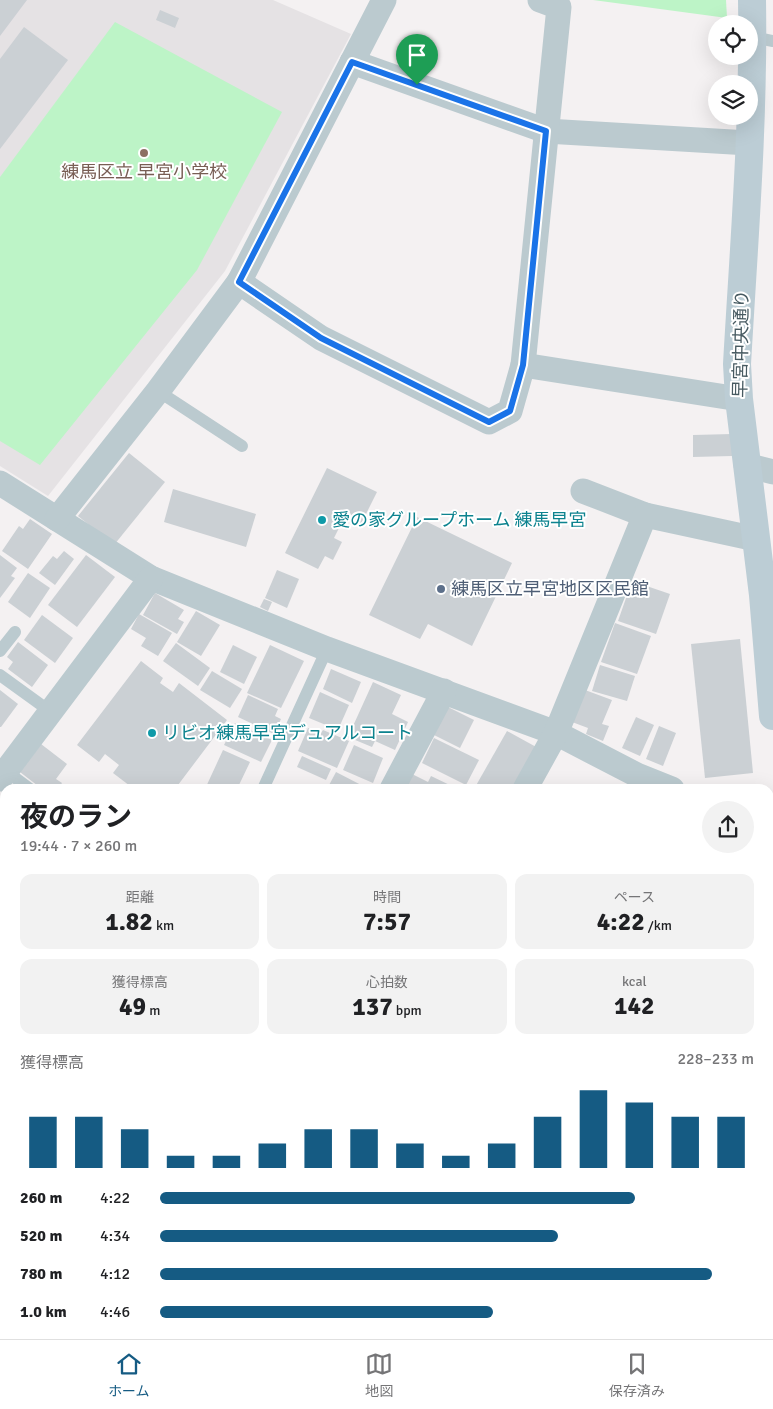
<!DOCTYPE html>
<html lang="ja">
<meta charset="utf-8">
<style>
body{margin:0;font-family:Signika,"Noto Sans JP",sans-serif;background:#f2f2f2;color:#202124;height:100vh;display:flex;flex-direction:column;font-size:19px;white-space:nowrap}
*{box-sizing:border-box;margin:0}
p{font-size:16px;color:#757577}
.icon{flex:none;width:28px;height:28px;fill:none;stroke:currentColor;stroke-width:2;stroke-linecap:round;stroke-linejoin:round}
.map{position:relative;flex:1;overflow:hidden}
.drawer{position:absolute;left:0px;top:784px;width:774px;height:556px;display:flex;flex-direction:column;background:#fff;border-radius:15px 15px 0 0;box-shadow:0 5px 20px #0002}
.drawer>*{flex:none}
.tools{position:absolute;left:708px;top:15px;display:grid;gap:10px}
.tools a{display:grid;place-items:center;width:50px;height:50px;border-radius:50%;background:#fff;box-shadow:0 5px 20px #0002;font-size:25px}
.pin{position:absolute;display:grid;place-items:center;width:42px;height:42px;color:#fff;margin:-51px -21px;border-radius:50% 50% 50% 0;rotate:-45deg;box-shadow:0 0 5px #0007}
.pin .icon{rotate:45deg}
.round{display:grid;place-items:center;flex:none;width:52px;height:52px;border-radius:26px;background:#f2f2f2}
.summary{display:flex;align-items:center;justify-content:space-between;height:85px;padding:0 20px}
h1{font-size:28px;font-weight:700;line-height:38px}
.stats{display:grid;grid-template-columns:repeat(3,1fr);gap:8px;height:85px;padding:5px 20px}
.stats div{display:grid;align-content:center;border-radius:12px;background:#f2f2f2;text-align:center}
.stats b{font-size:25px;font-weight:700}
.stats small{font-size:14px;font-weight:400}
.stats p{font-size:14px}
.chart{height:140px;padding:10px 20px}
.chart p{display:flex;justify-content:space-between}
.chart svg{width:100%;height:90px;margin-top:5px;stroke:#155b83;stroke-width:6}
ul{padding:0 20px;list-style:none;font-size:16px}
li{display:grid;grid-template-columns:80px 60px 1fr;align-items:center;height:38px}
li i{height:12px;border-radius:6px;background:#155b83}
.dock{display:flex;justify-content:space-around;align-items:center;height:70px;border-top:1px solid #e0e0e0;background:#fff;font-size:14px;color:#757577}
.dock a{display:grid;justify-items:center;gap:2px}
.dock .current{color:#155b83}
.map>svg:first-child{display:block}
.education{fill:#e5e2e4}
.green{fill:#bdf4c7}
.building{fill:#cbd0d4}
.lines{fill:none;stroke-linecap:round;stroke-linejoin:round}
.lane{stroke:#bbcacf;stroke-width:12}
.street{stroke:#bbcacf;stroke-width:25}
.secondary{stroke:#bccdd5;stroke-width:28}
.route-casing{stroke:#fff;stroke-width:10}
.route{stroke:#1a73e8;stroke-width:6}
.education-dot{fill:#8d6e63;stroke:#fff;stroke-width:2}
.culture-dot{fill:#0f9aa8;stroke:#fff;stroke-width:2}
.service-dot{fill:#5c6f8a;stroke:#fff;stroke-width:2}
.labels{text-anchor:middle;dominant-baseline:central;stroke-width:4;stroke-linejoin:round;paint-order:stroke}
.education-label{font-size:18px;fill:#785e54;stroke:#fff}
.street-label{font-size:18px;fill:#475a61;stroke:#fff}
.culture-label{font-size:18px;fill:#0d838f;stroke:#fff;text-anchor:start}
.service-label{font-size:18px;fill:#4e5e75;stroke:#fff;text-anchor:start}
</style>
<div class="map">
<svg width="773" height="1339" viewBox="0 0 773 1339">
<rect width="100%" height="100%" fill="#f4f1f2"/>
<path class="education" d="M 0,0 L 273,0 L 351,34 L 225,271 L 48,496 L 0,466 Z"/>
<g class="green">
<path d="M 593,0 L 726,0 L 727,18 Z"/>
<path d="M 115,22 L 282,112 L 197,270 L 40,465 L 0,441 L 0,177 Z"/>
</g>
<g class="building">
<path d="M 0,0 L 27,0 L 0,36 Z"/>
<path d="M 160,10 L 179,18 L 175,28 L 156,20 Z"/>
<path d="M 24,27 L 68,60 L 0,149 L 0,59 Z"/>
<path d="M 732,434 L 732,456 L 693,457 L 693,435 Z"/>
<path d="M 129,453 L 165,482 L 114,545 L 78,516 Z"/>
<path d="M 327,468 L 377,492 L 361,524 L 345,516 L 334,538 L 342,542 L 333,560 L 325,556 L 318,569 L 285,553 Z"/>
<path d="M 173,489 L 256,514 L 246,547 L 164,522 Z"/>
<path d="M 417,517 L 512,563 L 472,646 L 428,624 L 420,639 L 369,615 Z"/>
<path d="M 30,519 L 52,534 L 28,569 L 2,551 L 19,526 L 23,529 Z"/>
<path d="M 64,551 L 74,559 L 55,585 L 39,573 L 53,556 L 57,559 Z"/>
<path d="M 0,555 L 17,568 L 11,576 L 15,578 L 0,598 Z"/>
<path d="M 86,555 L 115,577 L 77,627 L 48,605 Z"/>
<path d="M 277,570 L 299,579 L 287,608 L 265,598 Z"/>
<path d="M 28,573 L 50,588 L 30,618 L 8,602 Z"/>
<path d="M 632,581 L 670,594 L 656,634 L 618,621 Z"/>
<path d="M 155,593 L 184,610 L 178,619 L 184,622 L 177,634 L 143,615 Z"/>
<path d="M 264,599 L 272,602 L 268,611 L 260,607 Z"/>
<path d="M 196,611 L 220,625 L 201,656 L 177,642 Z"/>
<path d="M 139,614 L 172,633 L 158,656 L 141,646 L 146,638 L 131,629 Z"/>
<path d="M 42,615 L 73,638 L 55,663 L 24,640 Z"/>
<path d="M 615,623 L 651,636 L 637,674 L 601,662 Z"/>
<path d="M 740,639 L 753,773 L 705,778 L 691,644 Z"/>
<path d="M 18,642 L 48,665 L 32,687 L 8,669 L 13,662 L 7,657 Z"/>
<path d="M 176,643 L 210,668 L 198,686 L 163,661 Z"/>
<path d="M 233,645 L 257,657 L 244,684 L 220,672 Z"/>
<path d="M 270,645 L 304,661 L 281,708 L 247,693 Z"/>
<path d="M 141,661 L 163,678 L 160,683 L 173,692 L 179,683 L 227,720 L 175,789 L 134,789 L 113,773 L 119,765 L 105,754 L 99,762 L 77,745 Z"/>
<path d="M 600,665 L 635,676 L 627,701 L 592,691 Z"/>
<path d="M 331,669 L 361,682 L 352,703 L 323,689 Z"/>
<path d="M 212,671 L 242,689 L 230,708 L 200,690 Z"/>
<path d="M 373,682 L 401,695 L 392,714 L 408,722 L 395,750 L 375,741 L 372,747 L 348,737 Z"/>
<path d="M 0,690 L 18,704 L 1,727 L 0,727 Z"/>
<path d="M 585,690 L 612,700 L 602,724 L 609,726 L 603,741 L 586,734 L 588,728 L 572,722 Z"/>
<path d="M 320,692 L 349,705 L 338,730 L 309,718 Z"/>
<path d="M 248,695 L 278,709 L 275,716 L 281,719 L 274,734 L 238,717 Z"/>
<path d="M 448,707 L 474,720 L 460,748 L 434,735 Z"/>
<path d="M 636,717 L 654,725 L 640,756 L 622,748 Z"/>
<path d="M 235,723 L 272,740 L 261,762 L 224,745 Z"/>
<path d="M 659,726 L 676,733 L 663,766 L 646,759 Z"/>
<path d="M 308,728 L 321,733 L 323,730 L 349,741 L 337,768 L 298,751 Z"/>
<path d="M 507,731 L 538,748 L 515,789 L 474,789 Z"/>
<path d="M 434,738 L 479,760 L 466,785 L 422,763 Z"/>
<path d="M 41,744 L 67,764 L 56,779 L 62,783 L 58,789 L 42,789 L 20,772 Z"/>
<path d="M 354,745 L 383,758 L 373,783 L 343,770 Z"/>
<path d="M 223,750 L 250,762 L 239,785 L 246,789 L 205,789 Z"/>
<path d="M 302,756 L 331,769 L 326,780 L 297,767 Z"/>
<path d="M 336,772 L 365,787 L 364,789 L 327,789 Z"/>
<path d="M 412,774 L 428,782 L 431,776 L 458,789 L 405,789 Z"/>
<path d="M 0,803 L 5,807 L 5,838 L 0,834 Z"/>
<path d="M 0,878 L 5,882 L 5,956 L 0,951 Z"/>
<path d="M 128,1335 L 149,1335 L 154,1339 L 125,1339 Z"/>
<path d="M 405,1335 L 432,1335 L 437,1339 L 401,1339 Z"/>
</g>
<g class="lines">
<g class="lane">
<path d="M 753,37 L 773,41"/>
<path d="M 158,391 L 242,446"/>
<path d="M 0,651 L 15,632"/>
<path d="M 0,675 L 51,712"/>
<path d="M 6,771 L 30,789"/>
<path d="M 263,789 L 327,649"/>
</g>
<g class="street">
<path d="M 352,62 L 546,131 L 749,143"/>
<path d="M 239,282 L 384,0"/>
<path d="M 523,365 L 559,7 L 540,0"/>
<path d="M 746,465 L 773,472"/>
<path d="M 0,483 L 151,578 L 327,649 L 556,733 L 637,775 L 672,789"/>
<path d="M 583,491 L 645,515"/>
<path d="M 57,519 L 158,391 L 239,282 L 321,338 L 489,422 L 510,411 L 523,365 L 739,399"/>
<path d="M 0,779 L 151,578"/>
<path d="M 392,789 L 444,691"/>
<path d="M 525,789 L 556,733 L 645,515 L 756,539"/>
<path d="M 769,827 L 773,829"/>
<path d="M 0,1014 L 5,1009"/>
<path d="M 0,1291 L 5,1296"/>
<path d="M 49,1335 L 54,1339"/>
<path d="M 229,1339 L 233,1335"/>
</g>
<g class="secondary">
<path d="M 752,0 C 754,121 744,243 737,364 L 739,399 L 763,595 L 773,716"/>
<path d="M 0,975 L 5,980"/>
<path d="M 769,1241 L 773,1072"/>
<path d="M 607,1335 L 622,1339"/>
<path d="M 768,1335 L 768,1339"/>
</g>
</g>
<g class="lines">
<defs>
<path id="route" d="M 352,62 L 546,131 L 523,365 L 510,411 L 489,422 L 321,338 L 239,282 Z"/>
</defs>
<use href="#route" class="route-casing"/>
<use href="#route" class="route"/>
</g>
<circle class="education-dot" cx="144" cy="153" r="5"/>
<g class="culture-dot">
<circle cx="322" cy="520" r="5"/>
<circle cx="152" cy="733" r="5"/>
</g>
<circle class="service-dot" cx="441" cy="589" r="5"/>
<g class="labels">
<g class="education-label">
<text x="144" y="172">練馬区立 早宮小学校</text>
</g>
<g class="street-label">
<text transform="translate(741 344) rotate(-89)">早宮中央通り</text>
</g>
<g class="culture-label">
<text x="332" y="520">愛の家グループホーム 練馬早宮</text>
<text x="162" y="733">リビオ練馬早宮デュアルコート</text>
</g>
<g class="service-label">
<text x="451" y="589">練馬区立早宮地区区民館</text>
</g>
</g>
</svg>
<div class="tools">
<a><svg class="icon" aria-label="locate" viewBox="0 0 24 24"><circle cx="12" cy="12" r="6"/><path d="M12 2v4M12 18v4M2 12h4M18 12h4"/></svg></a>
<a><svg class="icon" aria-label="layers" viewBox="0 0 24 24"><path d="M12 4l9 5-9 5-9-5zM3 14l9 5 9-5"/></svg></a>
</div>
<div class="pin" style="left:417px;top:85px;background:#1e9e55"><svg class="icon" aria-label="arrive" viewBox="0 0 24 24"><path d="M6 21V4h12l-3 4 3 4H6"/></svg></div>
<section class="drawer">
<div class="summary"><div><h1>夜のラン</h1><p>19:44 · 7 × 260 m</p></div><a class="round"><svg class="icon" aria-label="share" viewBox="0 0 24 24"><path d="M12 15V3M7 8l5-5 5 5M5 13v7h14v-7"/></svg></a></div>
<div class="stats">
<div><p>距離</p><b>1.82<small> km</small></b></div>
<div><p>時間</p><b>7:57</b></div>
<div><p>ペース</p><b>4:22<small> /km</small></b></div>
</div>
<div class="stats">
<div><p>獲得標高</p><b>49<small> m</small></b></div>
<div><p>心拍数</p><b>137<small> bpm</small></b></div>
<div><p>kcal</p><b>142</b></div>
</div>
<div class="chart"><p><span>獲得標高</span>228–233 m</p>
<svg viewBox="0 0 160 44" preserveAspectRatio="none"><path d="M5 44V19M15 44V19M25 44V25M35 44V38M45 44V38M55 44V32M65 44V25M75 44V25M85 44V32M95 44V38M105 44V32M115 44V19M125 44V6M135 44V12M145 44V19M155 44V19"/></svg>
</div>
<ul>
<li><b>260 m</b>4:22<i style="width:80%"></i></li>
<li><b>520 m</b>4:34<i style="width:67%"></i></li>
<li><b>780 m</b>4:12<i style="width:93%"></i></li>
<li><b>1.0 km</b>4:46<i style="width:56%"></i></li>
</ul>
</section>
</div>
<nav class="dock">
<a class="current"><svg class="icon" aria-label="home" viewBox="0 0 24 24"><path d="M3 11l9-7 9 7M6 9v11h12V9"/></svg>ホーム</a>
<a><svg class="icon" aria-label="map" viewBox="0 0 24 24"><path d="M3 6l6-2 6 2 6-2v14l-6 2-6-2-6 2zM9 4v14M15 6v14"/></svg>地図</a>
<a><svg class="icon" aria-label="saved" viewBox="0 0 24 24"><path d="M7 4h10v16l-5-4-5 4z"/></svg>保存済み</a>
</nav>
